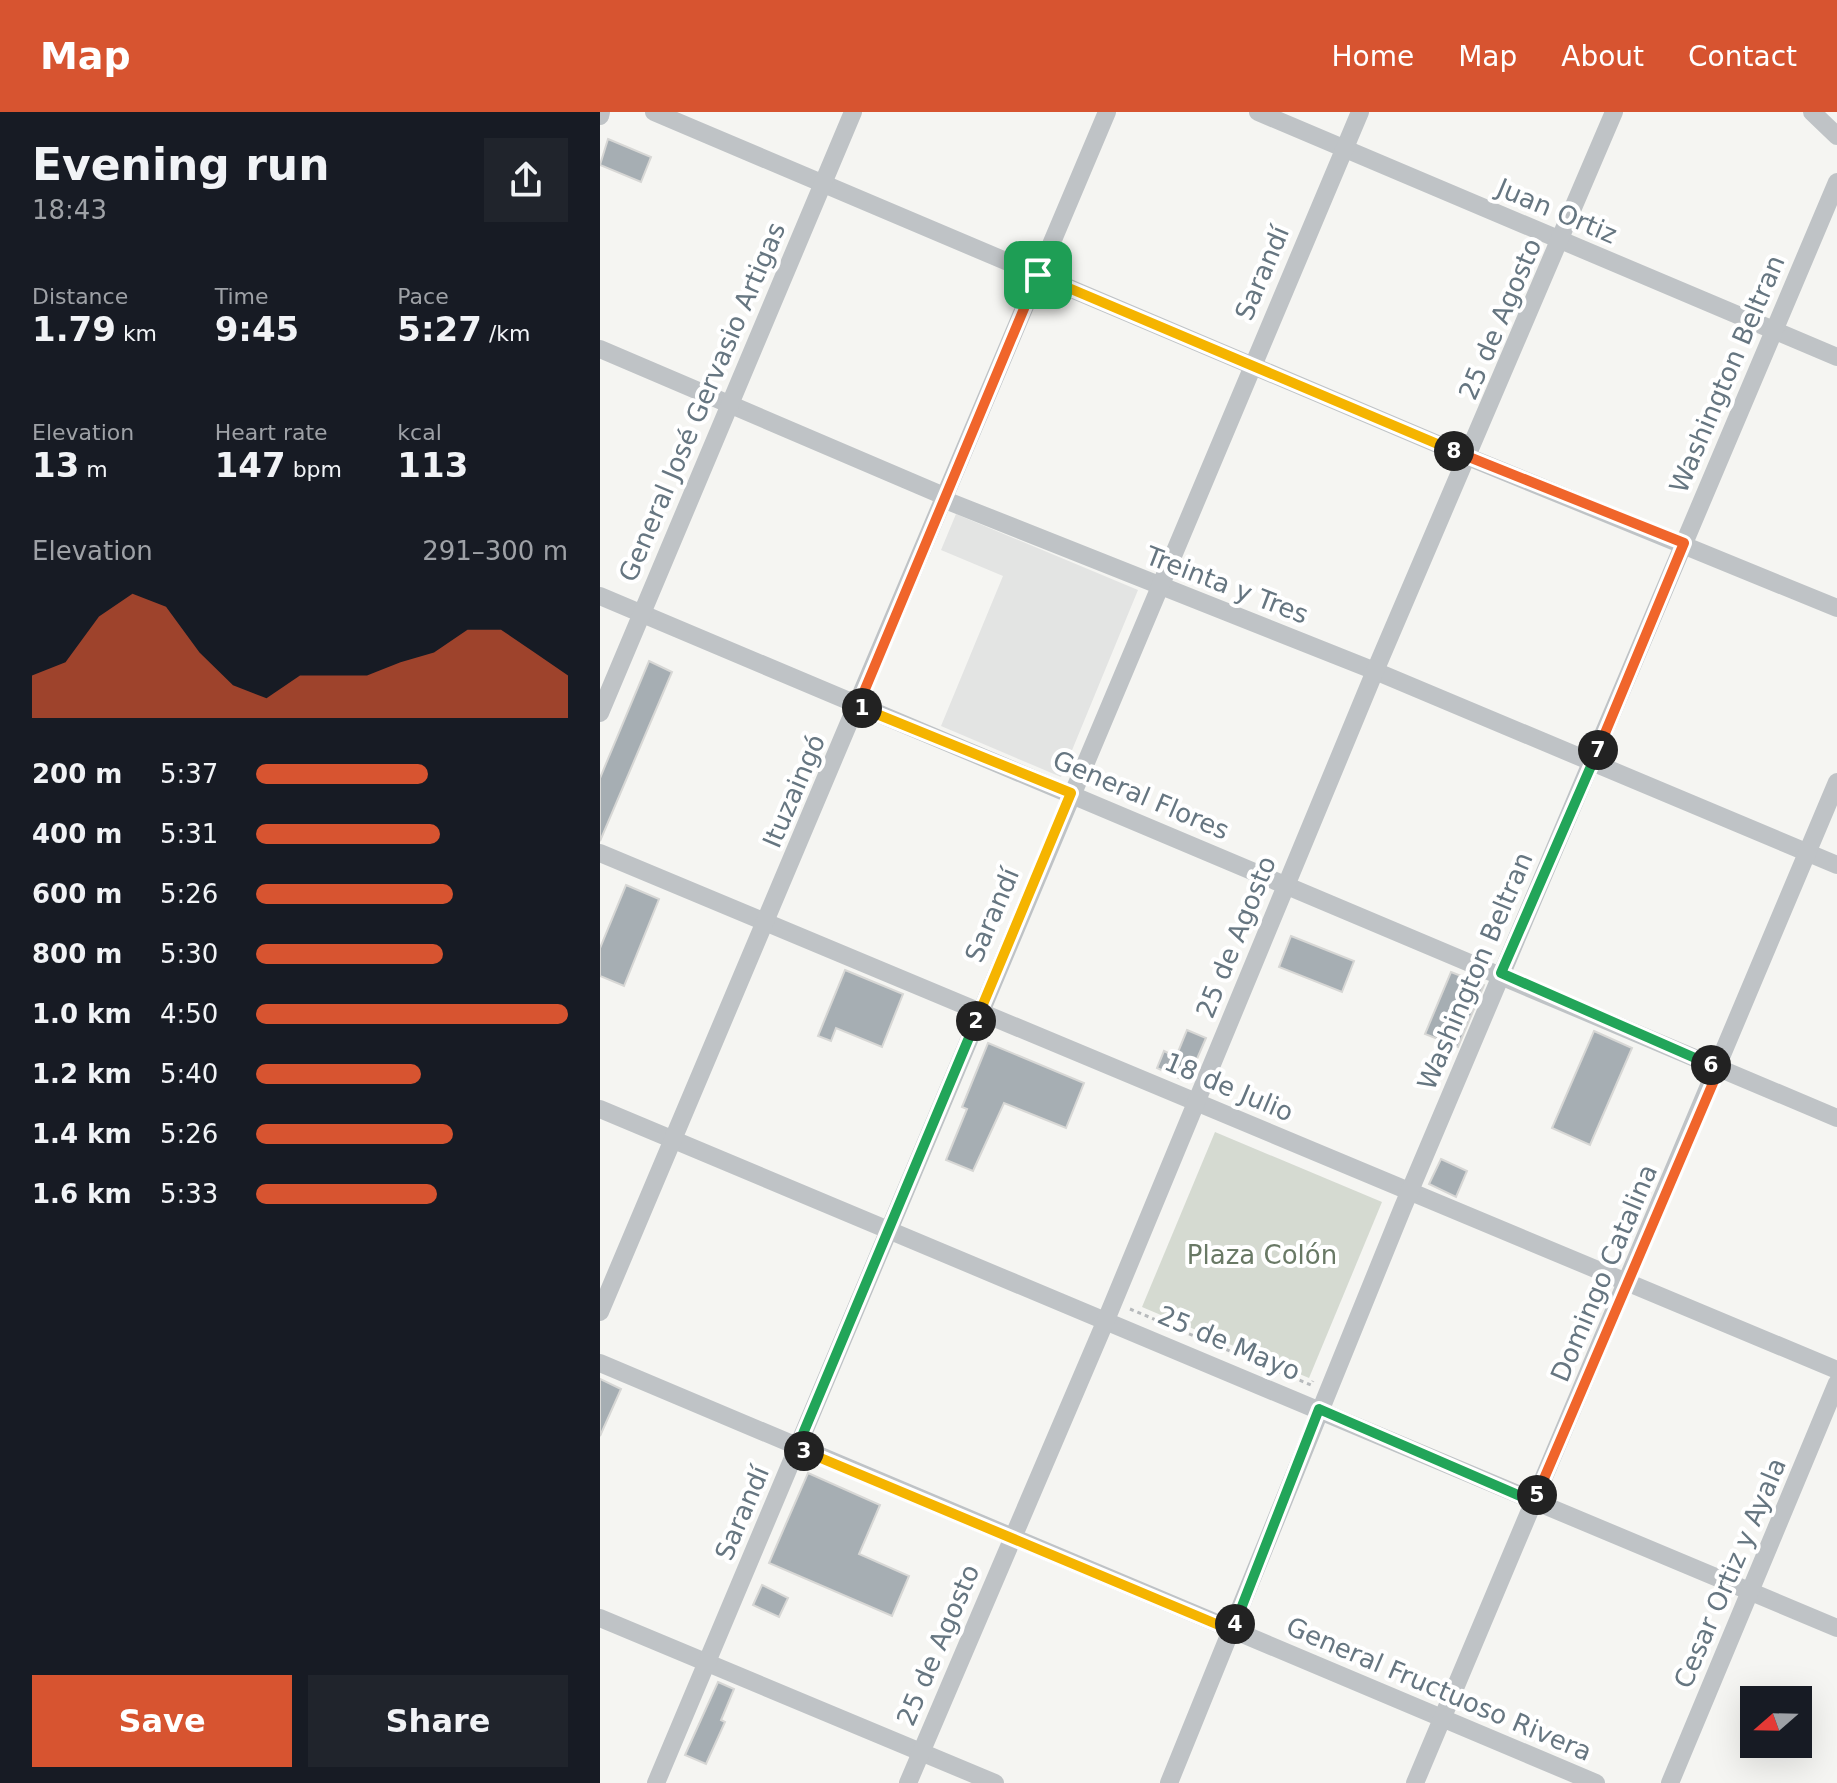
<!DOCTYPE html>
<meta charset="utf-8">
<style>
body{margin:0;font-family:"DejaVu Sans",sans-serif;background:#20242c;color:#f1f3f6;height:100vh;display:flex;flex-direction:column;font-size:30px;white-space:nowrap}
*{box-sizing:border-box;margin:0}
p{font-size:26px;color:#9ea1a6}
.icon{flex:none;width:44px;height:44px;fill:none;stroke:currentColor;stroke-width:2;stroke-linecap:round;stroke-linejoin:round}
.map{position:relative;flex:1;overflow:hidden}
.panel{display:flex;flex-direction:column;background:#171b24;width:600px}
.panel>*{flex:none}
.needle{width:52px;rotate:250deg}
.buttons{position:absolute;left:1140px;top:1574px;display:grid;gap:16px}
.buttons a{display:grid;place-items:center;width:72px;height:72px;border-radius:0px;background:#171b24;box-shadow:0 8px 32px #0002;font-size:40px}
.pin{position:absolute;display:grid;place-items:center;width:68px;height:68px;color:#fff;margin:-34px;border-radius:16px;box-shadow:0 4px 12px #0006}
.km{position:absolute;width:40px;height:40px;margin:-20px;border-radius:50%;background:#222;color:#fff;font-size:22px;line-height:40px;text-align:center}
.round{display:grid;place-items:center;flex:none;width:84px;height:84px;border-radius:0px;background:#20242c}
.summary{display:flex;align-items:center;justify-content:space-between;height:136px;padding:0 32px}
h1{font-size:44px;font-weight:700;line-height:60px}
.figures{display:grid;grid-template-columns:repeat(3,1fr);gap:12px;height:136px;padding:8px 32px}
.figures div{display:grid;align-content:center}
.figures b{font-size:34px;font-weight:700}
.figures small{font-size:22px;font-weight:400}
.figures p{font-size:22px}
.chart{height:224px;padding:16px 32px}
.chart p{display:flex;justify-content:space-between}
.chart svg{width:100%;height:144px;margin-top:8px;fill:#d75430;opacity:.7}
.button{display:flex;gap:16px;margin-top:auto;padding:16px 32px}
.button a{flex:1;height:92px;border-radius:0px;background:#d75430;color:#fff;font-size:32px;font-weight:700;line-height:92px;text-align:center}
.button a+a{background:#20242c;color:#f1f3f6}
ul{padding:0 32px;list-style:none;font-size:26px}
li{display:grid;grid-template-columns:128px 96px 1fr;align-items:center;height:60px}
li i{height:20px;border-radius:10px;background:#d75430}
header{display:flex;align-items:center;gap:48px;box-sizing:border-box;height:112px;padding:0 40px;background:#d75430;color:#fff}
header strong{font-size:38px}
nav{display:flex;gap:44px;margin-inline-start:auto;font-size:28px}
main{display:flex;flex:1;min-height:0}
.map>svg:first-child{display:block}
.built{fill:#e3e4e3}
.green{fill:#d5dad1}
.building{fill:#a6aeb3;stroke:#d7d7d5;stroke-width:2}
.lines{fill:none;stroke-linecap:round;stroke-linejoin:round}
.path{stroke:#b7babc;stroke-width:3;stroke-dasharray:4 4;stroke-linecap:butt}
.minor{stroke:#bfc3c6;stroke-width:18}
.split-1-casing{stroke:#fff;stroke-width:16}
.split-2-casing{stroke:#fff;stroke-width:16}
.split-3-casing{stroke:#fff;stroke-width:16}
.split-4-casing{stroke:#fff;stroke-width:16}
.split-5-casing{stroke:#fff;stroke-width:16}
.split-6-casing{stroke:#fff;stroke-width:16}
.split-7-casing{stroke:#fff;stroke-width:16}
.split-8-casing{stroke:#fff;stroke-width:16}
.split-9-casing{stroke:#fff;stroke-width:16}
.split-1{stroke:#f0652b;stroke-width:10}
.split-2{stroke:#f5b400;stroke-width:10}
.split-3{stroke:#22a559;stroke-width:10}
.split-4{stroke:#f5b400;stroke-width:10}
.split-5{stroke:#22a559;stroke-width:10}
.split-6{stroke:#f0652b;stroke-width:10}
.split-7{stroke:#22a559;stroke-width:10}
.split-8{stroke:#f0652b;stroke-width:10}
.split-9{stroke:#f5b400;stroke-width:10}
.labels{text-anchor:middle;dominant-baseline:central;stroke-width:8;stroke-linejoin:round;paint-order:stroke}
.street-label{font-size:26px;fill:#667681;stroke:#fff}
.park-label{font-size:26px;fill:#697965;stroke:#fff}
</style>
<header>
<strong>Map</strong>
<nav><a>Home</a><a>Map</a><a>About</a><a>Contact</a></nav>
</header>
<main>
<section class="panel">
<div class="summary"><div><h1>Evening run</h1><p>18:43</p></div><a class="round"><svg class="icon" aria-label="share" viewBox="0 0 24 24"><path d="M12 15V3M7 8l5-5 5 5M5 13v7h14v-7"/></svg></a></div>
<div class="figures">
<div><p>Distance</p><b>1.79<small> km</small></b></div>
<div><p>Time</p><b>9:45</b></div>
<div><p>Pace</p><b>5:27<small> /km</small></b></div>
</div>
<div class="figures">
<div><p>Elevation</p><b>13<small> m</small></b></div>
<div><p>Heart rate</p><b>147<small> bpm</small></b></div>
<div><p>kcal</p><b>113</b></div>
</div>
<div class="chart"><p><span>Elevation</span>291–300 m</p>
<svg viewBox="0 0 160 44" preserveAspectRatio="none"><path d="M0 44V31L10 27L20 13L30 6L40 10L50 24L60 34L70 38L80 31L90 31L100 31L110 27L120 24L130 17L140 17L150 24L160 31V44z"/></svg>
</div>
<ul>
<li><b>200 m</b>5:37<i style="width:55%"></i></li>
<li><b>400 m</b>5:31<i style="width:59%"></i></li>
<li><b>600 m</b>5:26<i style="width:63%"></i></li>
<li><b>800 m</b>5:30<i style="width:60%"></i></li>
<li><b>1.0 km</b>4:50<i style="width:100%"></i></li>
<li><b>1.2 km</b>5:40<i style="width:53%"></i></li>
<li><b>1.4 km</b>5:26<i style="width:63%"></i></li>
<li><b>1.6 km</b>5:33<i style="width:58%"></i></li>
</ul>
<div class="button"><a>Save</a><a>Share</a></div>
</section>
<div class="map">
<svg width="1237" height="1671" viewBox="0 0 1237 1671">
<rect width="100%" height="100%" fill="#f5f5f2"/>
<path class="built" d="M 356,402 L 538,478 L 461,665 L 341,614 L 403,464 L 341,438 Z"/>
<path class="green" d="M 615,1020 L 782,1090 L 709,1266 L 542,1195 Z"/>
<g class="building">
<path d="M 8,27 L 51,45 L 41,70 L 0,53 Z"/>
<path d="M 49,549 L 72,560 L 0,729 L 0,666 Z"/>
<path d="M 26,773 L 59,787 L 24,874 L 0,864 L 0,836 Z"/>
<path d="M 691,824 L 754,849 L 742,880 L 679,855 Z"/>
<path d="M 245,858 L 303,882 L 282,935 L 236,916 L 231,929 L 218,924 Z"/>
<path d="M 851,860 L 884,873 L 858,935 L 825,922 Z"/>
<path d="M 587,918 L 606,926 L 587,970 L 557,956 L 564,939 L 576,945 Z"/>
<path d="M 994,919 L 1032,936 L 990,1033 L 952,1016 Z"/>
<path d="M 388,931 L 484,971 L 466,1016 L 404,991 L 373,1059 L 346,1048 L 367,997 L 362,995 Z"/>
<path d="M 841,1047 L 867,1059 L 856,1085 L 829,1072 Z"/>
<path d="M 0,1267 L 21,1277 L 0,1324 Z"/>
<path d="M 208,1361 L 280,1393 L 259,1442 L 309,1464 L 292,1504 L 169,1451 Z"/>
<path d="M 162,1473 L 188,1486 L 179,1505 L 153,1493 Z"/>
<path d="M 118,1570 L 134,1577 L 121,1608 L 125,1610 L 106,1652 L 85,1643 Z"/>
</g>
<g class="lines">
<path class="path" d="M 530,1197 L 711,1273 L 713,1269"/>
<g class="minor">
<path d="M 54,0 L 868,345 L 1237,496"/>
<path d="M 658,0 L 1237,245"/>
<path d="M 1212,0 L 1237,24"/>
<path d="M 0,4 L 1,0"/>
<path d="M 0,237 L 344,384 L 350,390 L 775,559 L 1237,753"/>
<path d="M 0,484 L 1237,1006"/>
<path d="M 0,601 L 253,0"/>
<path d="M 0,741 L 1237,1258"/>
<path d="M 0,997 L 1237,1516"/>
<path d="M 0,1200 L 507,0"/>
<path d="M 0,1251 L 996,1671"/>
<path d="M 0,1506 L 395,1671"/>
<path d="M 56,1671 L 760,0"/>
<path d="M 308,1671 L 506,1208 L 775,559 L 1014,0"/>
<path d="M 569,1671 L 803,1095 L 1237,70"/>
<path d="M 815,1671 L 1237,670"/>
<path d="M 1070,1671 L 1237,1271"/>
</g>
</g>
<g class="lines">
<defs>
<path id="split-1" d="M 262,596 L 258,594 L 438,163"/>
<path id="split-2" d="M 262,596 L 471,681 L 376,909"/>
<path id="split-3" d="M 204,1339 L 197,1336 L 376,909"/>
<path id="split-4" d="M 204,1339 L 633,1519 L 635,1512"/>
<path id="split-5" d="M 635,1512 L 719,1297 L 934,1390 L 937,1383"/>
<path id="split-6" d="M 937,1383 L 1119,957 L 1111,953"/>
<path id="split-7" d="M 998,638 L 901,861 L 1111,953"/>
<path id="split-8" d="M 854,339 L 1084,431 L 998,638"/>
<path id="split-9" d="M 438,163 L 854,339"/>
</defs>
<use href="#split-1" class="split-1-casing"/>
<use href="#split-2" class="split-2-casing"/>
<use href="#split-3" class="split-3-casing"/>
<use href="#split-4" class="split-4-casing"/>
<use href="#split-5" class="split-5-casing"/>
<use href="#split-6" class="split-6-casing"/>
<use href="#split-7" class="split-7-casing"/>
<use href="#split-8" class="split-8-casing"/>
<use href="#split-9" class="split-9-casing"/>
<use href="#split-1" class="split-1"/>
<use href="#split-2" class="split-2"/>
<use href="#split-3" class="split-3"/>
<use href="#split-4" class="split-4"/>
<use href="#split-5" class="split-5"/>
<use href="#split-6" class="split-6"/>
<use href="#split-7" class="split-7"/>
<use href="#split-8" class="split-8"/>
<use href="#split-9" class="split-9"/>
</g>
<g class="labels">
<g class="street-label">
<text transform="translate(957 99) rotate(23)">Juan Ortiz</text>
<text transform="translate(662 161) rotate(-67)">Sarandí</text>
<text transform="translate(900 207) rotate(-67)">25 de Agosto</text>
<text transform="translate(1127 262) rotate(-67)">Washington Beltran</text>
<text transform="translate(102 290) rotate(-67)">General José Gervasio Artigas</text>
<text transform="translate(627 473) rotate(21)">Treinta y Tres</text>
<text transform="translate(194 679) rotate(-67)">Ituzaingó</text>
<text transform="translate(541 683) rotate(23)">General Flores</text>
<text transform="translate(392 803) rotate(-67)">Sarandí</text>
<text transform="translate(636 825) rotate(-68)">25 de Agosto</text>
<text transform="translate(875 859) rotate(-67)">Washington Beltran</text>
<text transform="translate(629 975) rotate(23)">18 de Julio</text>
<text transform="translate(1004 1161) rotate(-67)">Domingo Catalina</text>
<text transform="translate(629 1231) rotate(23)">25 de Mayo</text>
<text transform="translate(142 1401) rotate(-67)">Sarandí</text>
<text transform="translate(1130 1461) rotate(-67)">Cesar Ortiz y Ayala</text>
<text transform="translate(338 1533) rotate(-67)">25 de Agosto</text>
<text transform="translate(839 1577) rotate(23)">General Fructuoso Rivera</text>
</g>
<g class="park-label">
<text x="662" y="1143">Plaza Colón</text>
</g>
</g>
</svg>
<div class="buttons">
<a><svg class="needle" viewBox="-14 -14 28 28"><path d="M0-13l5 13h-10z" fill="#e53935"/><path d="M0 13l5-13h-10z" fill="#9ea1a6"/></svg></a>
</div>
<div class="pin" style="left:438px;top:163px;background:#1e9e55"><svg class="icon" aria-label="arrive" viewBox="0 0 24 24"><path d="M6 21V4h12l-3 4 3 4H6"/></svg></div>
<b class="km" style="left:262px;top:596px">1</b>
<b class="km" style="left:376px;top:909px">2</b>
<b class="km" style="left:204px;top:1339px">3</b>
<b class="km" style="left:635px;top:1512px">4</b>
<b class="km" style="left:937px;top:1383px">5</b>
<b class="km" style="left:1111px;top:953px">6</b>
<b class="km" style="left:998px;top:638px">7</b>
<b class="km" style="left:854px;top:339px">8</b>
</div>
</main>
